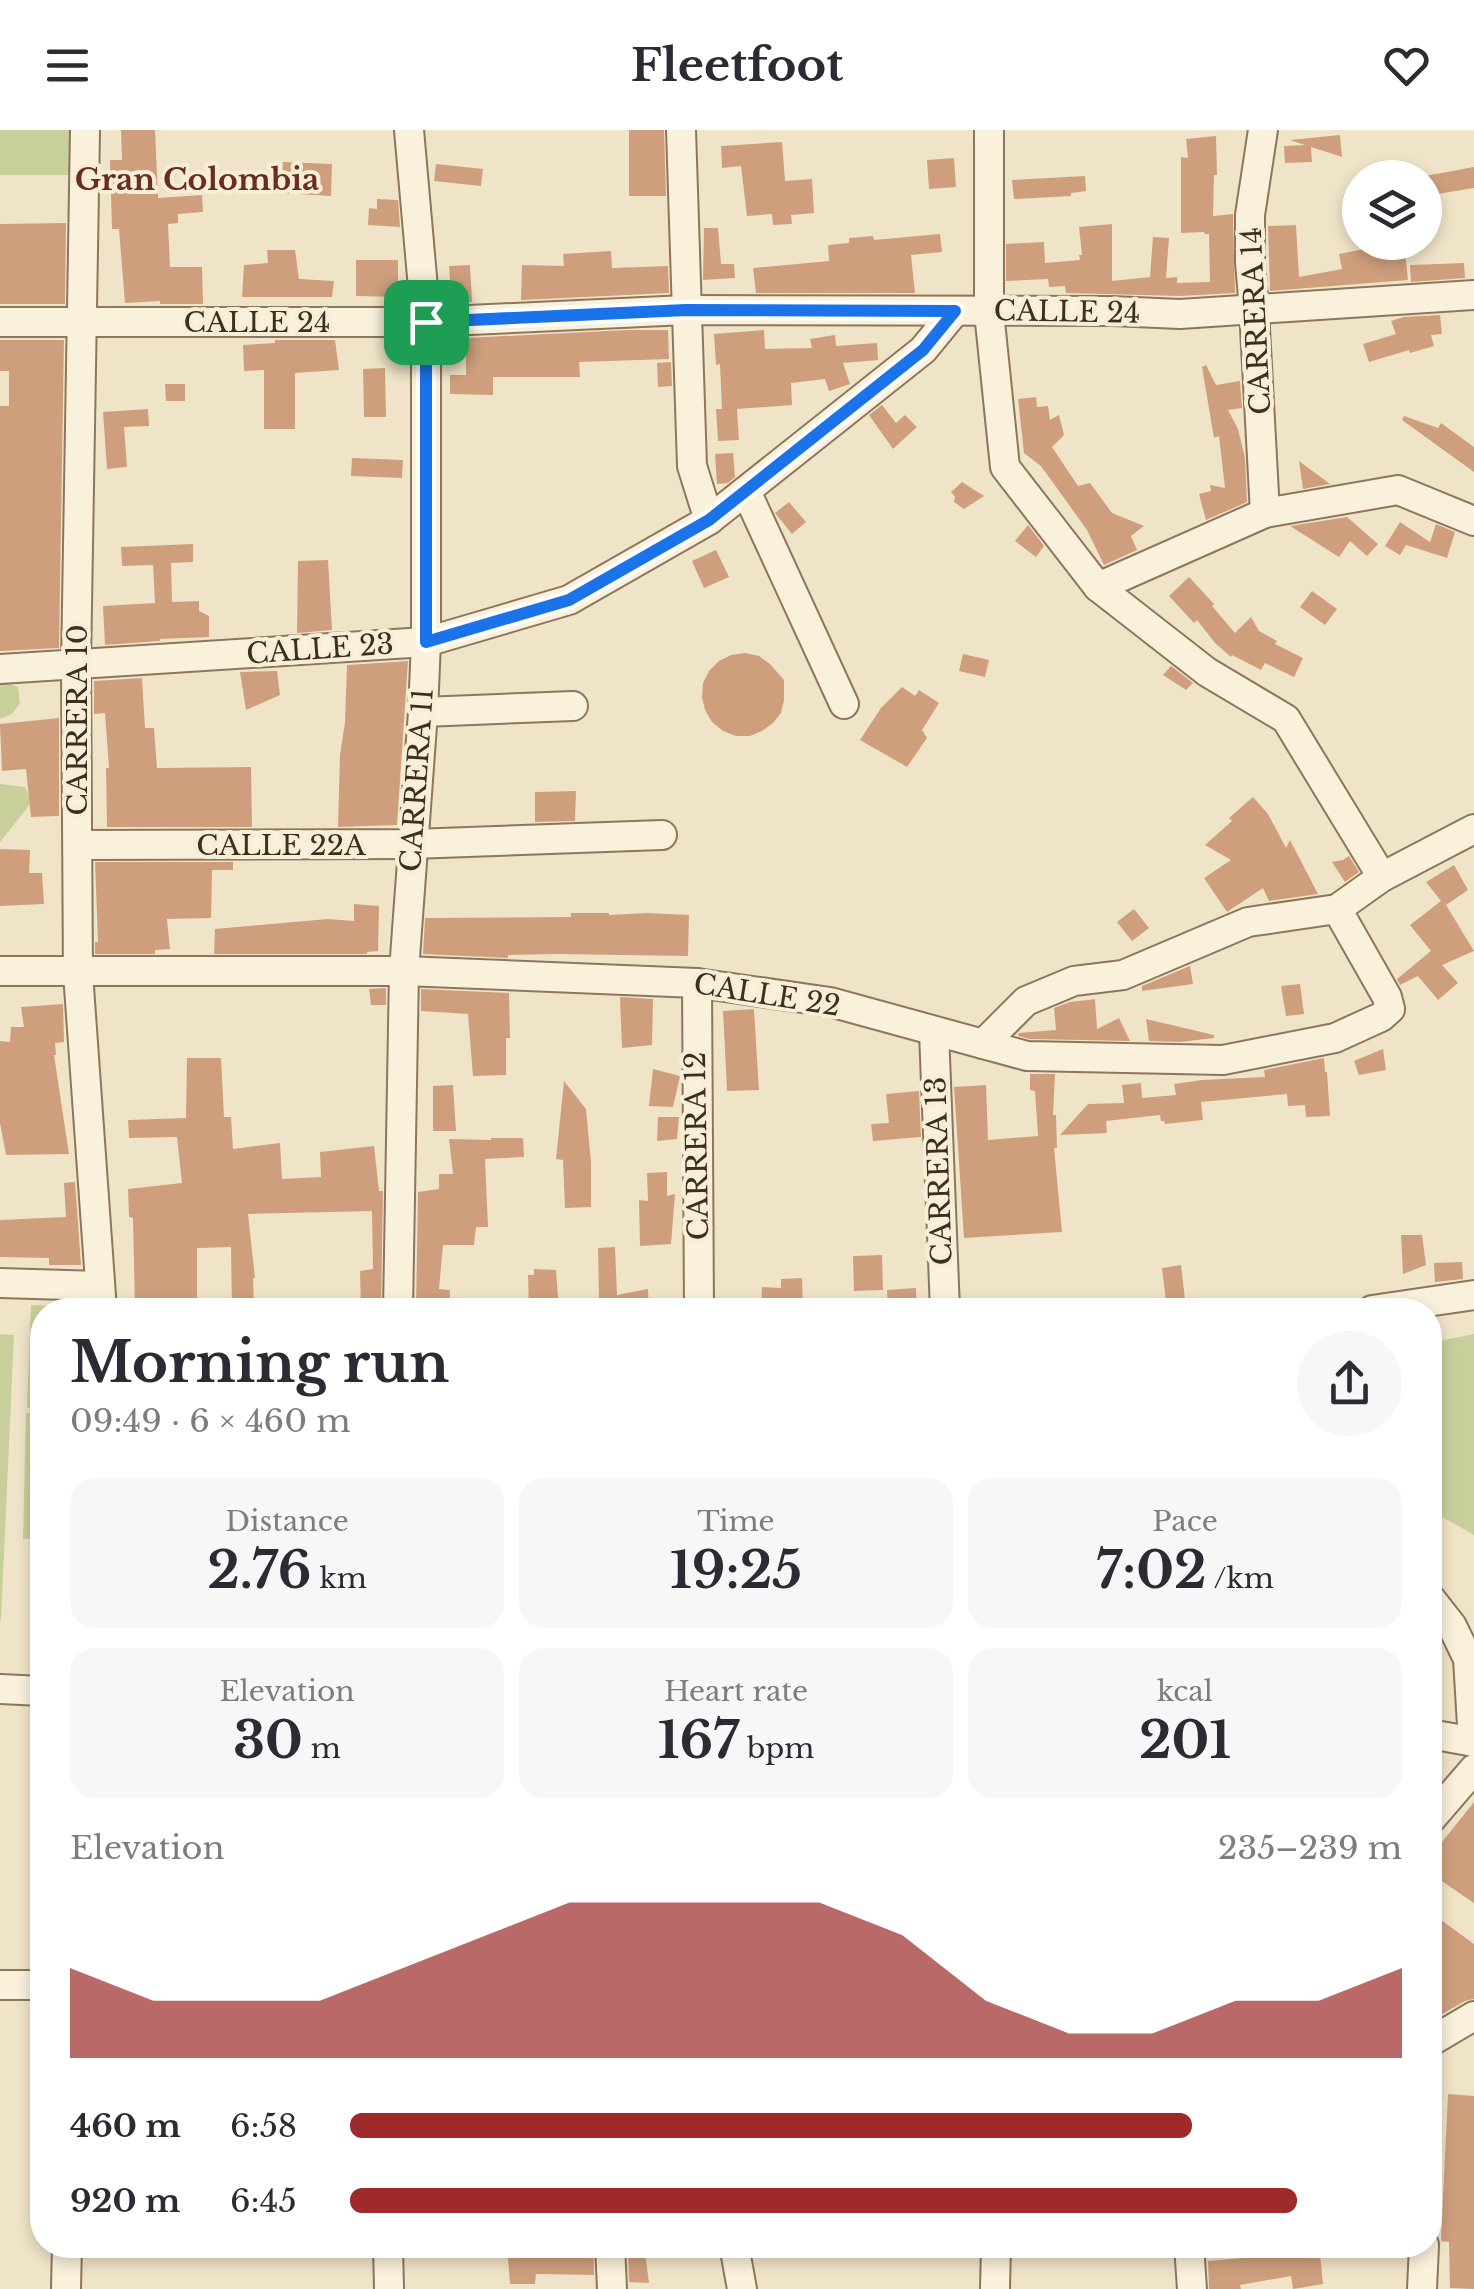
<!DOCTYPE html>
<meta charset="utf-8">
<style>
body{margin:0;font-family:"Libre Baskerville",serif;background:#f7f7f7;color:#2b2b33;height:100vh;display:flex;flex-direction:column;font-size:38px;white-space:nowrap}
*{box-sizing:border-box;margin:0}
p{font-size:32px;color:#7c7c81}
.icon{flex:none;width:55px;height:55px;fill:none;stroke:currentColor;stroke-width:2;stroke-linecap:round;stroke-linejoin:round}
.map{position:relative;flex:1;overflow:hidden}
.details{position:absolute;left:30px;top:1168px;width:1412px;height:960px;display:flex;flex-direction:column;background:#fff;border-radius:40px;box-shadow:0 5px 15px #0003}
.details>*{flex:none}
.buttons{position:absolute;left:1342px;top:30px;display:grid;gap:20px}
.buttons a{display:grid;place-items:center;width:100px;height:100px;border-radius:50%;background:#fff;box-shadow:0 5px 15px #0003;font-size:50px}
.pin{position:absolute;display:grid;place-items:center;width:85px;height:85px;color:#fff;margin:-42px;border-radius:20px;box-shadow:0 5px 15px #0006}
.round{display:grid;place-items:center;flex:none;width:105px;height:105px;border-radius:52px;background:#f7f7f7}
.headline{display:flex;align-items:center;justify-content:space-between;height:170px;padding:0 40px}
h1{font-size:55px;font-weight:800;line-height:75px}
.figures{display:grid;grid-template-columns:repeat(3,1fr);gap:15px;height:170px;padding:10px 40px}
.figures div{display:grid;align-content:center;border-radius:25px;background:#f7f7f7;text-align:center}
.figures b{font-size:50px;font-weight:800}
.figures small{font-size:28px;font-weight:400}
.figures p{font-size:28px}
.chart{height:280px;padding:20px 40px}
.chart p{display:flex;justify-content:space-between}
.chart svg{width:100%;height:180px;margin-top:10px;fill:#9e2a2b;opacity:.7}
ul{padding:0 40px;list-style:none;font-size:32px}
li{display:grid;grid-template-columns:160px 120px 1fr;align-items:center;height:75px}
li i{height:25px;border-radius:12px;background:#9e2a2b}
header{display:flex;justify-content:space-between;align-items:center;height:130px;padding:0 40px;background:#fff;font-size:45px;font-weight:800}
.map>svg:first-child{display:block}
.green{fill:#c9cf9b}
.building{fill:#cf9f7d}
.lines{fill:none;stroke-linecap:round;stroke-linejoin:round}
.minor-casing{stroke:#8d765c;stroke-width:32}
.minor{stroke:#faf1dc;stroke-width:28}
.route-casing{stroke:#fff;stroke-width:20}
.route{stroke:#1a73e8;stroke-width:12}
.labels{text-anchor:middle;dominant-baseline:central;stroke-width:8;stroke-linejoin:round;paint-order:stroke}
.street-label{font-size:28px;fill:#3d2e20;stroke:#f7eed8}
.neighbourhood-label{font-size:30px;font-weight:bold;fill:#6b2e1e;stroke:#f7eed8}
</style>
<header><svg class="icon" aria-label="menu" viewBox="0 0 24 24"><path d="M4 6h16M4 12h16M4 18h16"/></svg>Fleetfoot<svg class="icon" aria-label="heart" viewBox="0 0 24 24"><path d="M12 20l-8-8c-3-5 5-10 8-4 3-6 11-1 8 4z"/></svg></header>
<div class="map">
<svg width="1474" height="2159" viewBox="0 0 1474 2159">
<rect width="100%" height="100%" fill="#f0e4c8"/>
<g class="green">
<path d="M 0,0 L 77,0 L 76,45 L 0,45 Z"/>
<path d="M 0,550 L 18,557 L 20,573 L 12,584 L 0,589 Z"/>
<path d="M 0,654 L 25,657 L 32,672 L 0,712 Z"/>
<path d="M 31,1175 L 82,1177 L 82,1180 L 42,1180 L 42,1278 L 27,1278 Z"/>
<path d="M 0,1204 L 14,1205 L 1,1490 L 0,1490 Z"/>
<path d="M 1474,1204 L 1474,1405 L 1430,1380 L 1430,1213 Z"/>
<path d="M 26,1283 L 42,1285 L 42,1409 L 23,1409 Z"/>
</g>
<g class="building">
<path d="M 121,0 L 155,0 L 158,68 L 202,65 L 203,82 L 178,84 L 178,93 L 168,94 L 170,137 L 202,137 L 203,174 L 160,174 L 160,171 L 125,173 L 119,99 L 112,99 L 110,30 L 122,30 Z"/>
<path d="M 629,0 L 664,0 L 666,66 L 629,66 Z"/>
<path d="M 1340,5 L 1342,27 L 1311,17 L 1312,32 L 1285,33 L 1284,16 L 1305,15 L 1290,10 Z"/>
<path d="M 1216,6 L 1217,45 L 1214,45 L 1213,86 L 1233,84 L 1235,163 L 1180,166 L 1066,163 L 1065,156 L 1049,157 L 1048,149 L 1006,151 L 1006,114 L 1044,112 L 1045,133 L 1080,130 L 1079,125 L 1082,125 L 1079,97 L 1112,94 L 1112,151 L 1150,147 L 1153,107 L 1169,108 L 1166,148 L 1177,147 L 1177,153 L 1210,152 L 1209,104 L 1205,104 L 1204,102 L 1181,103 L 1181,27 L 1188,28 L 1186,9 Z"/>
<path d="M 782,12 L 785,51 L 812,49 L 814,83 L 791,85 L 792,94 L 773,95 L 772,84 L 747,86 L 741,36 L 722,38 L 721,16 Z"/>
<path d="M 954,28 L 956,57 L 929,59 L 927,30 Z"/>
<path d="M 283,32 L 332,34 L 331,66 L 281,63 Z"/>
<path d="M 436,34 L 483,39 L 481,56 L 434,51 Z"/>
<path d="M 1474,37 L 1474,58 L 1425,66 L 1425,46 Z"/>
<path d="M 1085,46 L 1086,61 L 1071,63 L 1071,66 L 1014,69 L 1012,50 Z"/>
<path d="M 377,69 L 398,70 L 400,97 L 368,95 L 369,78 L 377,79 Z"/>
<path d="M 66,93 L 65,174 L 0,174 L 0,94 Z"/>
<path d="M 1296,95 L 1299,147 L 1342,139 L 1339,124 L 1370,118 L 1372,126 L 1405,122 L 1408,150 L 1270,161 L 1268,96 Z"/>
<path d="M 704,98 L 718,98 L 721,134 L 734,134 L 735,148 L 703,150 Z"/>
<path d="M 940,104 L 942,122 L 911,125 L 915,163 L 756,163 L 753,138 L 829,131 L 828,115 L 849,113 L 849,108 L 873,106 L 874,110 Z"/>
<path d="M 267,120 L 295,120 L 299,149 L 334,151 L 332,167 L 242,167 L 244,135 L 268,133 Z"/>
<path d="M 611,121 L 612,138 L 668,136 L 669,163 L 521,170 L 522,135 L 564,136 L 563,124 Z"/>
<path d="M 356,130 L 398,130 L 398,167 L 356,166 Z"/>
<path d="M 1464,133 L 1465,148 L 1411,152 L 1410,135 Z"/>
<path d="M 470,135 L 472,172 L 452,173 L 449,136 Z"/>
<path d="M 1440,185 L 1442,204 L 1431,205 L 1434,216 L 1410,223 L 1409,220 L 1369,232 L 1363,214 L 1396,204 L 1391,191 L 1404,187 Z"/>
<path d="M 627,200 L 668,200 L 669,229 L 579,232 L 580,247 L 493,247 L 493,265 L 450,264 L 450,245 L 466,245 L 466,208 Z"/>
<path d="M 764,200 L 765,219 L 812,218 L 810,209 L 835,205 L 836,216 L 877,213 L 878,230 L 843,233 L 850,254 L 829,261 L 825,249 L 791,253 L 792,275 L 737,279 L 739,310 L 718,311 L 716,279 L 722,279 L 720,234 L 716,235 L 714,204 Z"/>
<path d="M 0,210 L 64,210 L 59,518 L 0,521 L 0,276 L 9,276 L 9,241 L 0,241 Z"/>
<path d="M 275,210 L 335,210 L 339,240 L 295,243 L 295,299 L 264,299 L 264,240 L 244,241 L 243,215 L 275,213 Z"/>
<path d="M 671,232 L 672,256 L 658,257 L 657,233 Z"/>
<path d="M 1206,235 L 1216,255 L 1240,251 L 1242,278 L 1228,280 L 1238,299 L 1245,328 L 1247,372 L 1206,390 L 1199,364 L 1211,361 L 1210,355 L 1225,358 L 1219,306 L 1214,308 L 1202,237 Z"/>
<path d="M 385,238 L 386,287 L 364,287 L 363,239 Z"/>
<path d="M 165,254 L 185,254 L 185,271 L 166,271 Z"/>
<path d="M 1036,267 L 1037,277 L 1048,276 L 1050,290 L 1059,285 L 1064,305 L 1052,317 L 1078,356 L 1090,353 L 1112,383 L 1144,396 L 1131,406 L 1137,420 L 1104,435 L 1087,400 L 1041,336 L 1024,323 L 1018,269 Z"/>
<path d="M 882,275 L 896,293 L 905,285 L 917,297 L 893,319 L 869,285 Z"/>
<path d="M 148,279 L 149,296 L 124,297 L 127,337 L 107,339 L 103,282 Z"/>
<path d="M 1404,286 L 1438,298 L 1441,293 L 1474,317 L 1474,342 L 1402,290 Z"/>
<path d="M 733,323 L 735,347 L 728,353 L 717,354 L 715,324 Z"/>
<path d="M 352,328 L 403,330 L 402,348 L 351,346 Z"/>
<path d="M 1299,331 L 1330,354 L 1303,359 Z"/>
<path d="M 962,352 L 984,366 L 964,379 L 954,372 L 955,367 L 951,362 Z"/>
<path d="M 789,372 L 806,392 L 792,404 L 775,383 Z"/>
<path d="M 1347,387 L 1378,414 L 1367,426 L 1350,411 L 1339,427 L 1290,396 Z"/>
<path d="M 1400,392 L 1430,412 L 1436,394 L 1455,402 L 1447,428 L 1406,415 L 1400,425 L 1385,416 Z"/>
<path d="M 1028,395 L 1044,416 L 1036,427 L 1015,411 Z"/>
<path d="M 193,414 L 193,432 L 171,433 L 172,472 L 199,471 L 199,481 L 209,486 L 209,507 L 160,509 L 160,511 L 105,515 L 103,476 L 155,473 L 153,435 L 122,436 L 121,417 Z"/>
<path d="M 716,420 L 729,447 L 704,458 L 692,431 Z"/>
<path d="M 328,430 L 332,500 L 297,503 L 298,431 Z"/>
<path d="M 1189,447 L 1214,474 L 1212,476 L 1235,503 L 1251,487 L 1259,501 L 1277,511 L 1275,514 L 1303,528 L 1294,547 L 1265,533 L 1261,540 L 1232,525 L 1231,527 L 1215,513 L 1197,490 L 1194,493 L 1169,466 Z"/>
<path d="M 1312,461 L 1337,479 L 1325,495 L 1300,477 Z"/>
<path d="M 745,523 L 759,526 L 770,534 L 784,550 L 784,570 L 781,583 L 773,593 L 762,601 L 750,606 L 736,606 L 723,601 L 712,592 L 705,580 L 702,567 L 703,553 L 709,541 L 719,531 L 731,525 Z"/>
<path d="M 963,524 L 989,530 L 985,547 L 959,541 Z"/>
<path d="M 408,531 L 397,695 L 338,697 L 340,625 L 345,592 L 347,535 Z"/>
<path d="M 1171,536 L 1193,553 L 1186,560 L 1163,545 Z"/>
<path d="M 277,541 L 280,565 L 246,580 L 240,542 Z"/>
<path d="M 142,548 L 145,598 L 154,598 L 157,638 L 251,637 L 252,697 L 107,697 L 106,638 L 109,638 L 105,583 L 94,584 L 94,551 Z"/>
<path d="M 902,557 L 915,566 L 919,560 L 939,573 L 922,600 L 927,608 L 907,637 L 860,610 L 881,578 Z"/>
<path d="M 59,588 L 59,686 L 31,687 L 26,639 L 2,641 L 0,594 Z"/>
<path d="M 576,661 L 575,691 L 535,692 L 535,662 Z"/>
<path d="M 1253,667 L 1268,684 L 1286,718 L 1290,710 L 1318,764 L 1269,771 L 1263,758 L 1227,782 L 1204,748 L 1231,730 L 1205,715 L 1232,691 L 1229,688 Z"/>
<path d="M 0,719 L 30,720 L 29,743 L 42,743 L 44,774 L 0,776 Z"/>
<path d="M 1349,726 L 1359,742 L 1345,752 L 1332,732 L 1343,730 Z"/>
<path d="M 95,732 L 233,732 L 233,740 L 212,740 L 211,788 L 167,789 L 170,819 L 155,820 L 155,824 L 95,824 L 95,812 L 98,812 Z"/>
<path d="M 1454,735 L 1468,760 L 1446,775 L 1474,821 L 1442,835 L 1458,853 L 1438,870 L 1418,846 L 1400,855 L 1397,849 L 1431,821 L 1410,795 L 1441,771 L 1426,752 Z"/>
<path d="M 354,774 L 379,776 L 378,821 L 367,822 L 367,824 L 214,824 L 215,799 L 328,789 L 354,791 Z"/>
<path d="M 1134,779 L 1149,798 L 1132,811 L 1117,792 Z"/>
<path d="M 571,783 L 609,783 L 609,785 L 646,783 L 689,785 L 688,826 L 556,824 L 508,825 L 508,828 L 423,824 L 425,788 L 571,787 Z"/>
<path d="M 1190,836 L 1193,854 L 1142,861 L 1142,856 Z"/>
<path d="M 1300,854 L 1304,884 L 1286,886 L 1281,856 Z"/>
<path d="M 386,858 L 386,875 L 371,875 L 369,859 Z"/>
<path d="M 421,859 L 509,863 L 510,908 L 506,908 L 506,945 L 473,946 L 468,884 L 421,881 Z"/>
<path d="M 620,867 L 653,869 L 652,915 L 622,918 Z"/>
<path d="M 1095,869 L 1097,899 L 1119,888 L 1130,911 L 1030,909 L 1018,906 L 1019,903 L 1056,900 L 1054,878 L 1070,872 Z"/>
<path d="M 63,874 L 64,912 L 55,913 L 56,925 L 54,925 L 69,1024 L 6,1025 L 0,993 L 0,911 L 10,912 L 11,897 L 24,897 L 21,877 Z"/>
<path d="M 754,879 L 759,960 L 727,961 L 723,881 Z"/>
<path d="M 1146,889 L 1214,905 L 1214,908 L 1180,912 L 1149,911 Z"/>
<path d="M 1383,919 L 1386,940 L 1359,945 L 1354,931 Z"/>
<path d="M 187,928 L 221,928 L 224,987 L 231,987 L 233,1019 L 280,1013 L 282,1049 L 321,1047 L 320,1022 L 374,1016 L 379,1061 L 383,1061 L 381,1180 L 361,1180 L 360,1141 L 373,1139 L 372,1081 L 248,1084 L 255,1148 L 253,1148 L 254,1180 L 232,1180 L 231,1117 L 197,1118 L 197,1176 L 193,1176 L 193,1180 L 135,1180 L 133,1088 L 129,1087 L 128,1059 L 182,1053 L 177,1007 L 129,1008 L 128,990 L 186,988 Z"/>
<path d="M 1324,928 L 1325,942 L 1327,942 L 1330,986 L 1306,987 L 1305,975 L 1288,976 L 1287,964 L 1201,972 L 1203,990 L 1165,994 L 1164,991 L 1161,991 L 1160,985 L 1106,991 L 1107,1003 L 1060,1005 L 1088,974 L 1124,973 L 1122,955 L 1141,953 L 1142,968 L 1176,965 L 1174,954 L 1202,950 L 1265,947 L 1264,940 Z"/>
<path d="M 653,939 L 680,946 L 673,977 L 649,976 Z"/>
<path d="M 1030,944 L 1055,944 L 1053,985 L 1056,985 L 1057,1018 L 1054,1018 L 1062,1102 L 964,1108 L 954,957 L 986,955 L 988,1010 L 1038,1006 L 1035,961 L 1030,960 Z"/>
<path d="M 564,951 L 586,979 L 591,1032 L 591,1077 L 565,1078 L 563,1030 L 556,1029 Z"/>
<path d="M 453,955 L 456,1001 L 433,1001 L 433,956 Z"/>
<path d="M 919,961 L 921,1007 L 873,1011 L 871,994 L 889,993 L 886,964 Z"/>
<path d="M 658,987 L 679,987 L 677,1009 L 657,1011 Z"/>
<path d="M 491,1008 L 523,1008 L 524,1027 L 485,1029 L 488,1097 L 476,1097 L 474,1115 L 443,1115 L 439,1159 L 450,1160 L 449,1180 L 416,1180 L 418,1062 L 439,1059 L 439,1044 L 453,1044 L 449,1009 L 491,1010 Z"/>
<path d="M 667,1042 L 667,1066 L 675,1064 L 671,1114 L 640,1116 L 639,1070 L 648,1071 L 647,1043 Z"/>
<path d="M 75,1052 L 81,1135 L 49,1135 L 49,1128 L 0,1127 L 0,1090 L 66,1087 L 64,1053 Z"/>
<path d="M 1401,1105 L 1422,1105 L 1426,1135 L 1403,1144 Z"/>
<path d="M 615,1117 L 617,1165 L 648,1159 L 649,1180 L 583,1180 L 582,1171 L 599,1168 L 598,1118 Z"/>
<path d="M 882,1125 L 883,1160 L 854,1161 L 853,1126 Z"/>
<path d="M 1462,1132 L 1463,1149 L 1435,1152 L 1434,1133 Z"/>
<path d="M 1181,1135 L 1186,1178 L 1167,1180 L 1162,1138 Z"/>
<path d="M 534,1139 L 556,1140 L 559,1180 L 529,1180 L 528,1145 L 534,1145 Z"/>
<path d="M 802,1148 L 803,1180 L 761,1180 L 762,1157 L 781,1158 L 781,1149 Z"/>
<path d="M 916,1158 L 917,1180 L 888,1180 L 887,1160 Z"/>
<path d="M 1474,1672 L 1474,1773 L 1430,1743 L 1430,1727 Z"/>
<path d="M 1430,1782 L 1474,1814 L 1474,1869 L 1465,1871 L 1430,1891 Z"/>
<path d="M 1448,1964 L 1474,1966 L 1474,2159 L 1450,2158 L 1449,2112 L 1441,2111 Z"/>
<path d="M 507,2115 L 593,2115 L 594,2145 L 536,2144 L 535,2154 L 510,2154 Z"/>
<path d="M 1287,2115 L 1319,2115 L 1323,2154 L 1293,2159 L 1291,2146 L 1240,2155 L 1241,2159 L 1209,2159 L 1208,2131 L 1243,2128 L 1243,2124 L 1287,2119 Z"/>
<path d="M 628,2119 L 645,2122 L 649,2153 L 629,2152 Z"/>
</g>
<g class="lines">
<defs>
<g id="minor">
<path d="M 85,0 L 76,535 L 78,843 L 102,1180"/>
<path d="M 681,0 L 692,336 L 709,390"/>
<path d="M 989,0 L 989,182 L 1005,337 L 1098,457 L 1207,542 L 1286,589 L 1382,747"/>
<path d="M 1263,0 L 1250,85 L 1250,132 L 1254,180 L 1265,383"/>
<path d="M 0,192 L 426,192 L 686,180 L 1112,181 L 1180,184 L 1474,165"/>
<path d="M 746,361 L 844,574"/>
<path d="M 1098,457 L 1265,383 L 1398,360 L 1474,391"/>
<path d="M 0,539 L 426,512 L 569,470 L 709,390 L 923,220 L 955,181"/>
<path d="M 423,582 L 573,576"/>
<path d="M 79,715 L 412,714 L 662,705"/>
<path d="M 0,841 L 404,841 L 697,853 L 830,872 L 983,914 L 1026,871 L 1074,851 L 1123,845 L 1248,792 L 1337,779 L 1382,747 L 1474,699"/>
<path d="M 697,853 L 699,1180"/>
<path d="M 934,902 L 945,1180"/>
<path d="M 983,914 L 1027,926 L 1223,930 L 1335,908 L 1381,887 L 1390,879 L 1387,867 L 1337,779"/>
<path d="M 0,1153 L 100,1156"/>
<path d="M 398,1180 L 404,841 L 423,582 L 426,512 L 426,192 L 409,0"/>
<path d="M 1372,1180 L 1474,1165"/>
<path d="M 1430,1468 L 1452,1496 L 1468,1529 L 1473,1612"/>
<path d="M 0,1559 L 42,1561"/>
<path d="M 1430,1604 L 1474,1612"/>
<path d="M 1430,1690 L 1474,1639"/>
<path d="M 0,1855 L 42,1855"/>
<path d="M 1430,1912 L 1474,1886"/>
<path d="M 388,2115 L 389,2159"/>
<path d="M 610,2115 L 612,2159"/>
<path d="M 734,2115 L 742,2159"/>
<path d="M 1189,2115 L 1192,2159"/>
<path d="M 66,2159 L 67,2115"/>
<path d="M 995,2159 L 996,2115"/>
<path d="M 1422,2159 L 1424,2115"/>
</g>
</defs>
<use href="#minor" class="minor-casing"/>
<use href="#minor" class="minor"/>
</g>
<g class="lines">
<defs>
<path id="route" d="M 686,180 L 955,181 L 923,220 L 709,390 L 569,470 L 426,512 L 426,192 Z"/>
</defs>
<use href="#route" class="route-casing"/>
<use href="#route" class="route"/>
</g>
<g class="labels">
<g class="street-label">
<text transform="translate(1067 182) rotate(1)">CALLE 24</text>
<text transform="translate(1256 191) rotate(-93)">CARRERA 14</text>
<text x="257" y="192">CALLE 24</text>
<text transform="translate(320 519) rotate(-4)">CALLE 23</text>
<text transform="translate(77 590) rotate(-90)">CARRERA 10</text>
<text transform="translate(417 650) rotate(-86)">CARRERA 11</text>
<text x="281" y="715">CALLE 22A</text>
<text transform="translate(767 865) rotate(9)">CALLE 22</text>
<text transform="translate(697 1016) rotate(-91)">CARRERA 12</text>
<text transform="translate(939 1041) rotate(-92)">CARRERA 13</text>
</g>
<g class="neighbourhood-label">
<text x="197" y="49">Gran Colombia</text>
</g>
</g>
</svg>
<div class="buttons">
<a><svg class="icon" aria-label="layers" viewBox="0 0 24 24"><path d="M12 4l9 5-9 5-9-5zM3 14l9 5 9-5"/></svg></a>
</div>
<div class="pin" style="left:426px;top:192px;background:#1e9e55"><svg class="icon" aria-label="arrive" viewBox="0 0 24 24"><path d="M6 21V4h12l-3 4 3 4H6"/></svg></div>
<section class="details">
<div class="headline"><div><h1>Morning run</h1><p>09:49 · 6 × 460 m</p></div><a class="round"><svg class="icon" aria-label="share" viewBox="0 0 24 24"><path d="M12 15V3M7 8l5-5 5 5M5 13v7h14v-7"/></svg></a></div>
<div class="figures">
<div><p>Distance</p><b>2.76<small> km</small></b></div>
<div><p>Time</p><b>19:25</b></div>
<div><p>Pace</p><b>7:02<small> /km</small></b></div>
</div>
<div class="figures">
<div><p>Elevation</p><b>30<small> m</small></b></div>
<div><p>Heart rate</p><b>167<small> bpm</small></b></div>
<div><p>kcal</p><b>201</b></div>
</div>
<div class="chart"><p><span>Elevation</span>235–239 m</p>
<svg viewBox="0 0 160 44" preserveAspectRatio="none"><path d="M0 44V22L10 30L20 30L30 30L40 22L50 14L60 6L70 6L80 6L90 6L100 14L110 30L120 38L130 38L140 30L150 30L160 22V44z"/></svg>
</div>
<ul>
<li><b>460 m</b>6:58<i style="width:80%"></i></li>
<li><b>920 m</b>6:45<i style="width:90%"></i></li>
</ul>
</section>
</div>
